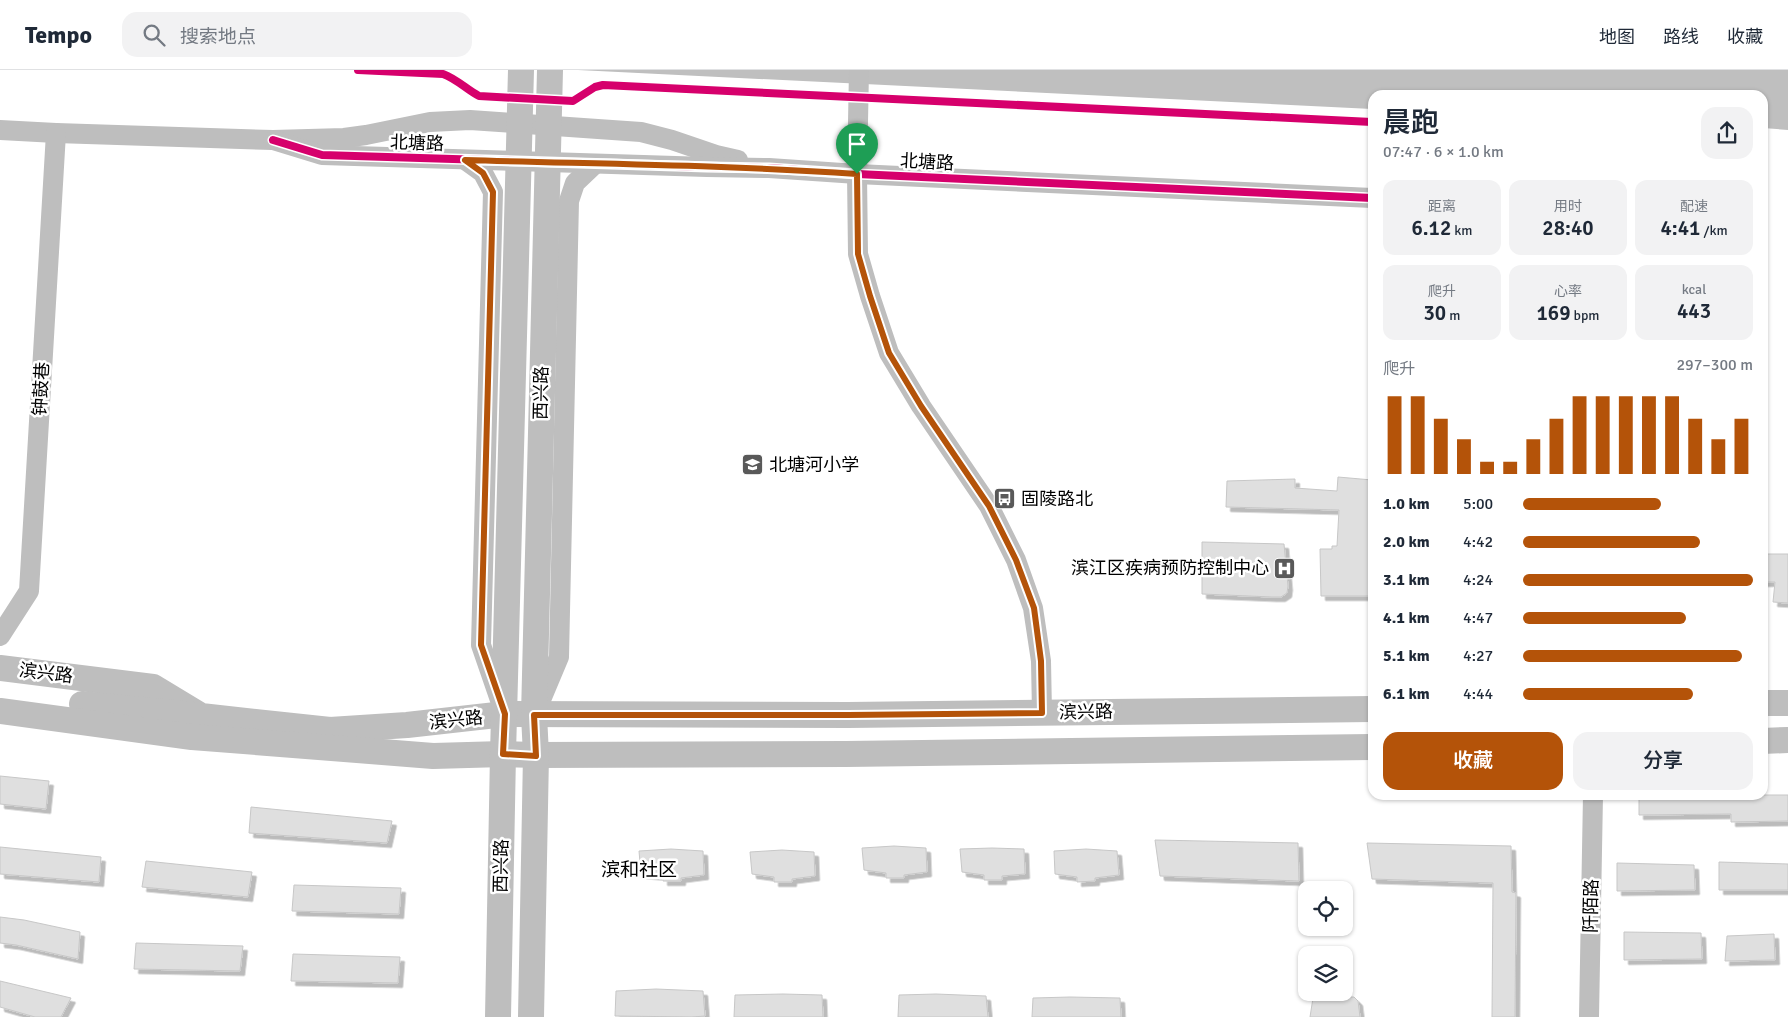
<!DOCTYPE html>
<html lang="zh">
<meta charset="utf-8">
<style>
body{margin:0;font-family:Signika,"Noto Sans SC",sans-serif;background:#f2f2f3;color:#1f2937;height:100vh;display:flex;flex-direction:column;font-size:19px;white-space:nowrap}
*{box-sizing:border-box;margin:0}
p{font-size:16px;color:#747a83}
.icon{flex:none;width:28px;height:28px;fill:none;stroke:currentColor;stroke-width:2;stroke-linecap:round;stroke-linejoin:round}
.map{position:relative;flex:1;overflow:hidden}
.drawer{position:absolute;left:1368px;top:20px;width:400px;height:710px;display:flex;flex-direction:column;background:#fff;border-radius:15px;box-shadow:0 1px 4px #0004}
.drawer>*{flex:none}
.controls{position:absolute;left:1298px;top:811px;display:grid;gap:10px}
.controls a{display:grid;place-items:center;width:55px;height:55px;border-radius:10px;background:#fff;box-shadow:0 1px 4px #0004;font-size:25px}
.pin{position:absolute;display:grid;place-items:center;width:42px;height:42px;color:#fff;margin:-51px -21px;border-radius:50% 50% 50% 0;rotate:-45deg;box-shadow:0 0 5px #0007}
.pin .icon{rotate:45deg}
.round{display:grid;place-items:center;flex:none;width:52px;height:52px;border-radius:15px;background:#f2f2f3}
.summary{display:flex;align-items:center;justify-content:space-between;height:85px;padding:0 15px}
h1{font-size:28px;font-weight:600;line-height:38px}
.figures{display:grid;grid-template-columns:repeat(3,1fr);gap:8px;height:85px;padding:5px 15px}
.figures div{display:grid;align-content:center;border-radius:12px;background:#f2f2f3;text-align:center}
.figures b{font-size:21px;font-weight:600}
.figures small{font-size:14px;font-weight:400}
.figures p{font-size:14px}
.chart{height:140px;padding:10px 15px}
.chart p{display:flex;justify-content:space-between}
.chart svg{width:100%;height:90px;margin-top:5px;stroke:#b45309;stroke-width:6}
.action{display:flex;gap:10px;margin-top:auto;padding:10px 15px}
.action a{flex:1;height:58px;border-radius:15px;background:#b45309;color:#fff;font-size:20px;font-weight:600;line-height:58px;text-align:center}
.action a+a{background:#f2f2f3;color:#1f2937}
ul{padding:0 15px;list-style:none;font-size:16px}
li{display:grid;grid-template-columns:80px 60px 1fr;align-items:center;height:38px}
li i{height:12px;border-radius:6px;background:#b45309}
header{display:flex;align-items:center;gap:30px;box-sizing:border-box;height:70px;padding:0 25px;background:#fff;border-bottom:1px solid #e0e1e3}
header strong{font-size:24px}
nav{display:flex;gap:28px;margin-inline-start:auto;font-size:18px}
.search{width:350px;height:45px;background:#f2f2f3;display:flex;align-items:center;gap:12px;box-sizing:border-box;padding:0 18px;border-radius:15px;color:#747a83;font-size:19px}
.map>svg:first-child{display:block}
.water{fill:#bfbfbf}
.building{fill:#dfdfdf;stroke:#c7c7c7;filter:url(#shadow)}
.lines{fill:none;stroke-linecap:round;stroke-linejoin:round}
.minor{stroke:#bebebe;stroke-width:20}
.major{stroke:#bebebe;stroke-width:26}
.cycleway-casing{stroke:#fff;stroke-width:11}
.cycleway{stroke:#d6006c;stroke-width:8}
.route-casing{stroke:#fff;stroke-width:10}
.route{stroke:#b45309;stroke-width:6}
.labels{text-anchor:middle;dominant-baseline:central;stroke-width:5;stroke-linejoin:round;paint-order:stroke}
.street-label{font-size:18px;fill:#000;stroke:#fff}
.poi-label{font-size:18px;fill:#000;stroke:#fff;text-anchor:start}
.neighbourhood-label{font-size:19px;fill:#000;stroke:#fff}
</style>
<header>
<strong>Tempo</strong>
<div class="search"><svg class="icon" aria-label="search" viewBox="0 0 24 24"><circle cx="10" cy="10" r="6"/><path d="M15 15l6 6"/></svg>搜索地点</div>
<nav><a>地图</a><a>路线</a><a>收藏</a></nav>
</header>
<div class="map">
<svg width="1788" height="947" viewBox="0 0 1788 947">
<defs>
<filter id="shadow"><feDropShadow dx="4.5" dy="4.5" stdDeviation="0" flood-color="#0004"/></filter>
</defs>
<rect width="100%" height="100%" fill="#fff"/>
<path class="water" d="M 578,0 L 1788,0 L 1788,60 L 1763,58 L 1762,25 L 1372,25 L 1372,39 Z"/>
<g class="building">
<path d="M 1338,407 L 1372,410 L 1372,526 L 1321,526 L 1320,479 L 1332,479 L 1332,476 L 1337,476 L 1339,440 L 1226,437 L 1227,411 L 1295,409 L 1295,418 L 1337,421 Z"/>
<path d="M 1202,472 L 1284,474 L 1288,516 L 1287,523 L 1281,527 L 1272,527 L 1202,524 Z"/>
<path d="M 1762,484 L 1788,484 L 1788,533 L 1773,532 L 1775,512 L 1762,512 Z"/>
<path d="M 0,706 L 49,711 L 46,739 L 0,734 Z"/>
<path d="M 1639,725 L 1788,725 L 1788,751 L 1731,752 L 1731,744 L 1639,745 Z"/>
<path d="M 251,737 L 392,751 L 387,773 L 249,763 Z"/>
<path d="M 1155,770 L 1298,773 L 1299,811 L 1160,806 Z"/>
<path d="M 1367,773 L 1511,776 L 1512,822 L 1516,823 L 1515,947 L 1492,947 L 1493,813 L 1372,809 Z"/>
<path d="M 894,776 L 926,778 L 927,802 L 904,805 L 904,808 L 886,808 L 886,803 L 864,800 L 862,778 Z"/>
<path d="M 0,777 L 101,787 L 99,812 L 0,804 Z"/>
<path d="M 992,778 L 1024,779 L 1025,804 L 1002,806 L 1002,810 L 984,810 L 984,805 L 962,802 L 960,779 Z"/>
<path d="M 671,779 L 703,781 L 704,805 L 681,808 L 681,811 L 663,811 L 663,806 L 641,804 L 639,781 Z"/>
<path d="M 1086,779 L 1117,781 L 1119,805 L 1095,808 L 1095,811 L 1077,812 L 1077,807 L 1055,804 L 1054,781 Z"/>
<path d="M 782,780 L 814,782 L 815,806 L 792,809 L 792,812 L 774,812 L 774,807 L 752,804 L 750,782 Z"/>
<path d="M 146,791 L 252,802 L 248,827 L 142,817 Z"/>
<path d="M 1719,792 L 1788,794 L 1788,820 L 1719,820 Z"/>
<path d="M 1617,793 L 1694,795 L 1695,820 L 1617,821 Z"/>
<path d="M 294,815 L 401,818 L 399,844 L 292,841 Z"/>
<path d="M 0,847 L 24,850 L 80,862 L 78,889 L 16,875 L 0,873 Z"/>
<path d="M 1624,862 L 1701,863 L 1702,889 L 1624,890 Z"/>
<path d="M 1774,864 L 1775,890 L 1725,891 L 1727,866 Z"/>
<path d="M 136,873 L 243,876 L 240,901 L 134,899 Z"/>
<path d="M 293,884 L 400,887 L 398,913 L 291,911 Z"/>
<path d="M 0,911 L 71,928 L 61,947 L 35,947 L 0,937 Z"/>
<path d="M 656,919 L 703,921 L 705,946 L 692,947 L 615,946 L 616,921 Z"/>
<path d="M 783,924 L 822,925 L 823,947 L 734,947 L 735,925 Z"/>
<path d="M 936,924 L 986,926 L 988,947 L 898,947 L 899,925 Z"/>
<path d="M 1070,927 L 1120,928 L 1121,947 L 1032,947 L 1033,928 Z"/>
<path d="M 1354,927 L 1358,931 L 1360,947 L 1310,947 L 1313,928 Z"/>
</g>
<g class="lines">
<g class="minor">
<path d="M 859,0 L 857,104 L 858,184 L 870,226 L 889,283 L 921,336 L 989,436 L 1016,490 L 1033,538 L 1041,591 L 1042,643"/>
<path d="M 0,60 L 56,63 L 273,70 L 344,68 L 366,65 L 430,52 L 470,50 L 641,62 L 672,70 L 716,85 L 738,90"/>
<path d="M 273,70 L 322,85 L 707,97 L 769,98 L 857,104 L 1372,128"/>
<path d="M 465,90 L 483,103 L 493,122 L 481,575 L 501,633"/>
<path d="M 0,566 L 29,521 L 56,63"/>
<path d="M 538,637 L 559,587 L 569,131 L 575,113 L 595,94"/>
<path d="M 1589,947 L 1593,725"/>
</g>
<g class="major">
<path d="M 0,598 L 153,617 L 201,646 L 330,660 L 407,655 L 505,644 L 848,645 L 1372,639"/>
<path d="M 1762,633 L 1788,633"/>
<path d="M 82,634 L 193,645"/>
<path d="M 0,641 L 192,667 L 433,686 L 503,684 L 536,685 L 846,684 L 1372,677"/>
<path d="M 1762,671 L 1788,670"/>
<path d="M 498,947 L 503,684 L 521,0"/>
<path d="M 531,947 L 536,685 L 534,645 L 550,0"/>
</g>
<defs>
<g id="cycleway">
<path d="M 358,0 L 443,4 C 457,9 467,20 479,26 L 573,31 L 595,17 L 603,15 L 1372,52"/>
<path d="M 273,70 L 322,85 L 707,97 L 769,98 L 857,104 L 1372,128"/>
</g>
</defs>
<use href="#cycleway" class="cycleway-casing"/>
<use href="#cycleway" class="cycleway"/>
</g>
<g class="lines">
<defs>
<path id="route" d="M 465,90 C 596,94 727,95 857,104 L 858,184 L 870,226 L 889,283 L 921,336 L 989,436 L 1016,490 L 1034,538 L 1041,591 L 1042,643 L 848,645 L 534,645 L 536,686 L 503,684 L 505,644 L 481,575 L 493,122 L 483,103 Z"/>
</defs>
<use href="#route" class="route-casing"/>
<use href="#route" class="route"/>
</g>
<defs>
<symbol id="school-square" viewBox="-11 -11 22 22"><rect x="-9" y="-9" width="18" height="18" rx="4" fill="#595959" stroke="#fff"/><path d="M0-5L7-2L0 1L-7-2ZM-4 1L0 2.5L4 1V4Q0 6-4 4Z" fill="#fff"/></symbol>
<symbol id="bus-square" viewBox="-11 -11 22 22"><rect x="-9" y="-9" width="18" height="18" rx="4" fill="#595959" stroke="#fff"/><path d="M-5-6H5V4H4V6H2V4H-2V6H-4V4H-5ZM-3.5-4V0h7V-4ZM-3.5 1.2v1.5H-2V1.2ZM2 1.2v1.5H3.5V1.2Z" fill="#fff"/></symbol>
<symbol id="hospital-square" viewBox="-11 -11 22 22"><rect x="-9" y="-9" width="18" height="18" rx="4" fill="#595959" stroke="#fff"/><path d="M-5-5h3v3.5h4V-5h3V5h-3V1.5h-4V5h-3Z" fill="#fff"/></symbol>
</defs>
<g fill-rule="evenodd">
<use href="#school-square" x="740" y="382" width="25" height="25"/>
<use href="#bus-square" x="992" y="416" width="25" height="25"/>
<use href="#hospital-square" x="1272" y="486" width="25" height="25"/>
</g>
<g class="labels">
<g class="street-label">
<text transform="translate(417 73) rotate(2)">北塘路</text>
<text transform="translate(927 92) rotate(3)">北塘路</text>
<text transform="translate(41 319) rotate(-87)">钟鼓巷</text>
<text transform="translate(541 323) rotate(-89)">西兴路</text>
<text transform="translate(46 603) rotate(7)">滨兴路</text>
<text transform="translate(1086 642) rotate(-1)">滨兴路</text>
<text transform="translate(456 650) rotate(-6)">滨兴路</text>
<text transform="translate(501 796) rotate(-89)">西兴路</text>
<text transform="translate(1591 836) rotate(-89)">阡陌路</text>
</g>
<g class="poi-label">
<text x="769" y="395">北塘河小学</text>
<text x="1021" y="429">固陵路北</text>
<text x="1269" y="498" text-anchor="end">滨江区疾病预防控制中心</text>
</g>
<g class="neighbourhood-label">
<text x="639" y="800">滨和社区</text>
</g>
</g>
</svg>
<div class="controls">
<a><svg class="icon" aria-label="locate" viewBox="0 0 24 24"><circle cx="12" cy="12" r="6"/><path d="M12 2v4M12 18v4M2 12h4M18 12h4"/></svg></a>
<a><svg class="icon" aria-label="layers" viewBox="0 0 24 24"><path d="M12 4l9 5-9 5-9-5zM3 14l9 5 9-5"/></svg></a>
</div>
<div class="pin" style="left:857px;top:104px;background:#1e9e55"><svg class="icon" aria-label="arrive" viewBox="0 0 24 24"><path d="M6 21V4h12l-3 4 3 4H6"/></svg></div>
<section class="drawer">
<div class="summary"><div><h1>晨跑</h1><p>07:47 · 6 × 1.0 km</p></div><a class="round"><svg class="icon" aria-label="share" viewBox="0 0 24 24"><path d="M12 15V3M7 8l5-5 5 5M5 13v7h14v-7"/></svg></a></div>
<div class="figures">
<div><p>距离</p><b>6.12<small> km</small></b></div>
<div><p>用时</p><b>28:40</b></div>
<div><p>配速</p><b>4:41<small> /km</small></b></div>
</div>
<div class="figures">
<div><p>爬升</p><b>30<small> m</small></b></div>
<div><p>心率</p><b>169<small> bpm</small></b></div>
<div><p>kcal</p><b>443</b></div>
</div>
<div class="chart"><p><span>爬升</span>297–300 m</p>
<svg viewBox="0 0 160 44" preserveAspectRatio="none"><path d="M5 44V6M15 44V6M25 44V17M35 44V27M45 44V38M55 44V38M65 44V27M75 44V17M85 44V6M95 44V6M105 44V6M115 44V6M125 44V6M135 44V17M145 44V27M155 44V17"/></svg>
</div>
<ul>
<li><b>1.0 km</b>5:00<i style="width:60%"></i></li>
<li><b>2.0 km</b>4:42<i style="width:77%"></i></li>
<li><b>3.1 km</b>4:24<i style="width:100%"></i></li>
<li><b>4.1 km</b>4:47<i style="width:71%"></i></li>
<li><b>5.1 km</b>4:27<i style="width:95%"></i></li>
<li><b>6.1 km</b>4:44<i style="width:74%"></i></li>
</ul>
<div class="action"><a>收藏</a><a>分享</a></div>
</section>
</div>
